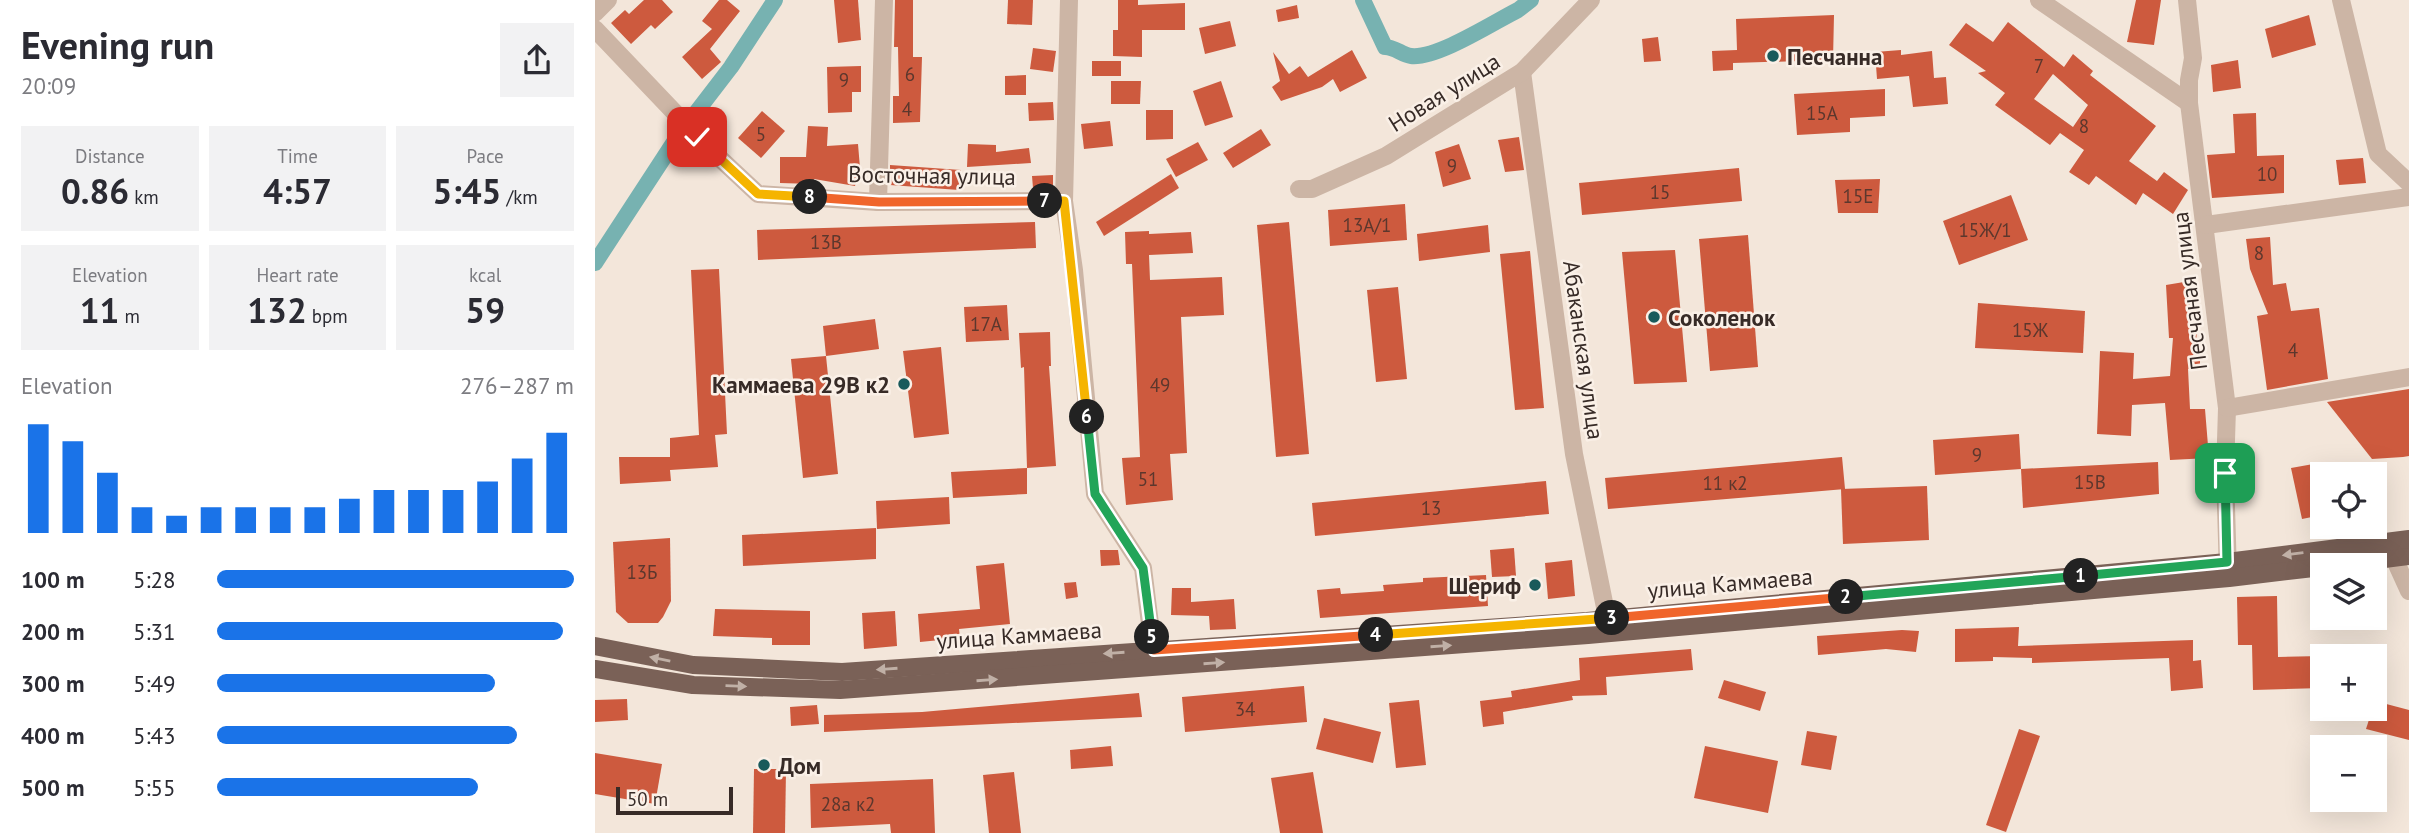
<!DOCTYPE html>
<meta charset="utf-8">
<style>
body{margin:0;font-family:"PT Sans",sans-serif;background:#f2f2f3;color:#2b2b33;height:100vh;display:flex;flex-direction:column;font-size:26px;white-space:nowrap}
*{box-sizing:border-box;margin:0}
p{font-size:23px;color:#7c7c81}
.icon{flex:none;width:38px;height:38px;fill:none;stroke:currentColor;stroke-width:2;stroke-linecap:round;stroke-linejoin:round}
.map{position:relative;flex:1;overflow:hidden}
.sheet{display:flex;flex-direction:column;background:#fff;width:595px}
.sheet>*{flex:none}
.controls{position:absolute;left:1715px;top:462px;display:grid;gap:14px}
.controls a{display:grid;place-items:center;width:77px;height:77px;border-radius:0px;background:#fff;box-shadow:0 7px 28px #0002;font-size:35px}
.scale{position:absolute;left:21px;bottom:18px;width:117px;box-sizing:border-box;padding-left:7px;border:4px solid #372b27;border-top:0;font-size:19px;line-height:24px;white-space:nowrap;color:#372b27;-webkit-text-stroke:5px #faf0e7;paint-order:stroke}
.pin{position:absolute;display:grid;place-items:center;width:60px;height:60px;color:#fff;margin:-30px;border-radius:14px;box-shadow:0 4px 10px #0006}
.km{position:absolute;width:35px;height:35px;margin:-18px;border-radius:50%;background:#222;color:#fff;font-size:19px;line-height:35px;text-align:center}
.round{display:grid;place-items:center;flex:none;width:74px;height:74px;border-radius:0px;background:#f2f2f3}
.overview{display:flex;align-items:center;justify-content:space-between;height:119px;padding:0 21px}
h1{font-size:38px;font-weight:800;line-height:52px}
.stats{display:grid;grid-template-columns:repeat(3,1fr);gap:10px;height:119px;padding:7px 21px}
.stats div{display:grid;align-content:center;border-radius:0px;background:#f2f2f3;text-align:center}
.stats b{font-size:35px;font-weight:800}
.stats small{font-size:19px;font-weight:400}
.stats p{font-size:19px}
.chart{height:196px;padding:14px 21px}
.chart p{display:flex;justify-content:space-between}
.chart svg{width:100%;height:126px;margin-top:7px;stroke:#1a73e8;stroke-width:6}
ul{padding:0 21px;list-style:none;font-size:23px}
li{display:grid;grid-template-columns:112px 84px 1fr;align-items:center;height:52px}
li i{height:18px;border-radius:9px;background:#1a73e8}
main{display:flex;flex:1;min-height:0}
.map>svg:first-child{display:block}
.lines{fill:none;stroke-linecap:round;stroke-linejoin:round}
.canal{stroke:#77b2b1;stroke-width:16}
.building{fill:#cd5a3e;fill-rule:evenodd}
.minor{stroke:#ccb5a5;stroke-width:18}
.major{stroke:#7a6157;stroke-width:18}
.oneway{fill:#c0b0a6}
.split-1-casing{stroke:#fff;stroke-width:14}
.split-2-casing{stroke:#fff;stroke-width:14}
.split-3-casing{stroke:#fff;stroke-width:14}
.split-4-casing{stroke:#fff;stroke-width:14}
.split-5-casing{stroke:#fff;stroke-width:14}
.split-6-casing{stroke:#fff;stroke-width:14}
.split-7-casing{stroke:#fff;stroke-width:14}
.split-8-casing{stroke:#fff;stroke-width:14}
.split-9-casing{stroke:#fff;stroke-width:14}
.split-1{stroke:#22a559;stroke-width:9}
.split-2{stroke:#22a559;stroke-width:9}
.split-3{stroke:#f0652b;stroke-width:9}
.split-4{stroke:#f5b400;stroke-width:9}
.split-5{stroke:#f0652b;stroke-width:9}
.split-6{stroke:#22a559;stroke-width:9}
.split-7{stroke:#f5b400;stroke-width:9}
.split-8{stroke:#f0652b;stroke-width:9}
.split-9{stroke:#f5b400;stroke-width:9}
.poi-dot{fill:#1a5a5b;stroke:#faf0e7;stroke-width:2.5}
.labels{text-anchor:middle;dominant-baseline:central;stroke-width:5;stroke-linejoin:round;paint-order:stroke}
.number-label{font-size:19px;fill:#5c372d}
.poi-label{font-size:23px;font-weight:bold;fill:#372b27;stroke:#faf0e7;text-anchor:start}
.street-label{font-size:23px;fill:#372b27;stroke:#faf0e7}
</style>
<main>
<section class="sheet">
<div class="overview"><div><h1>Evening run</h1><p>20:09</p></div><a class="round"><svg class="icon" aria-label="share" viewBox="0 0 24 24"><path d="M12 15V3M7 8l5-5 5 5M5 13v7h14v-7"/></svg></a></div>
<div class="stats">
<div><p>Distance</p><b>0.86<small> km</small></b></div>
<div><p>Time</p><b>4:57</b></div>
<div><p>Pace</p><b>5:45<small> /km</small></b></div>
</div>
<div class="stats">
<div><p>Elevation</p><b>11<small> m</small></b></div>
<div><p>Heart rate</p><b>132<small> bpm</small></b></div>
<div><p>kcal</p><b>59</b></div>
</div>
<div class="chart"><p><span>Elevation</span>276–287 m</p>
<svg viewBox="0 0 160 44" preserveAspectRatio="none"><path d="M5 44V6M15 44V12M25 44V23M35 44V35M45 44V38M55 44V35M65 44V35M75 44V35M85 44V35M95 44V32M105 44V29M115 44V29M125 44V29M135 44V26M145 44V18M155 44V9"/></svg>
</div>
<ul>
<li><b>100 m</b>5:28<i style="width:100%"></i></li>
<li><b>200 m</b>5:31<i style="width:97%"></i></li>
<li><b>300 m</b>5:49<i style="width:78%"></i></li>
<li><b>400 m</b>5:43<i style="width:84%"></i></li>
<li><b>500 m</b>5:55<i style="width:73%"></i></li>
</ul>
</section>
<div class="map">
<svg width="1814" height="833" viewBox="0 0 1814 833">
<rect width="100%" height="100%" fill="#f3e6da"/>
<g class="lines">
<g class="canal">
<path d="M 768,0 L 790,47 C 800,47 807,55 816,56 C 842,59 899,22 923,10 L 936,0"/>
<path d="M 0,263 L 83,136 L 136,67 L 180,0"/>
</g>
</g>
<g class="building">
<path d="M 49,0 L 67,0 L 78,12 L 60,29 L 56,25 L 36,44 L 16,23 L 30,10 L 34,14 Z"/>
<path d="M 124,0 L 132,0 L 145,11 L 115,49 L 126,62 L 107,79 L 87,57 L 117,29 L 107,21 Z"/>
<path d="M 239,0 L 263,0 L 266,40 L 243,43 Z"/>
<path d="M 300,0 L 318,0 L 318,57 L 327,57 L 325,122 L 298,123 L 298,96 L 304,96 L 303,47 L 299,47 Z"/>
<path d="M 413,0 L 438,0 L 437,25 L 412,24 Z"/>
<path d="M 523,0 L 543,0 L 543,5 L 590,3 L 590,30 L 547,30 L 547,57 L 518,56 L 518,30 L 523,30 Z"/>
<path d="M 1541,0 L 1566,0 L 1559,45 L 1532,42 Z"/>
<path d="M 702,5 L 704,18 L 683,22 L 681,10 Z"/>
<path d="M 1239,15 L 1238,60 L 1138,63 L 1138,70 L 1118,71 L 1117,51 L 1142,50 L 1141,19 Z"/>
<path d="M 1714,15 L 1721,45 L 1677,58 L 1670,29 Z"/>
<path d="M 635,21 L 641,46 L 610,54 L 604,28 Z"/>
<path d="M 1413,22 L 1469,67 L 1478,54 L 1498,71 L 1495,75 L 1561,126 L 1534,161 L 1562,181 L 1569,172 L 1593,190 L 1578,214 L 1548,193 L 1541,205 L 1501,176 L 1494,185 L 1474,172 L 1489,150 L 1465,133 L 1455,145 L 1400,105 L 1410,93 L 1383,73 L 1391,71 L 1354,45 L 1371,23 L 1398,42 ZM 1458,74 L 1493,105 L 1478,127 L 1439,99 Z"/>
<path d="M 1063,37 L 1066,61 L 1049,62 L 1047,39 Z"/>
<path d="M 438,48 L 461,51 L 458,72 L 435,69 Z"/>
<path d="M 757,50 L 772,78 L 745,92 L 738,79 L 727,87 L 686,101 L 677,87 L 685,81 L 678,52 L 694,74 L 705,66 L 713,77 Z"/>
<path d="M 1306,50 L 1306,55 L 1337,51 L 1339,78 L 1351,77 L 1353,104 L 1318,107 L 1314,76 L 1282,79 L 1280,52 Z"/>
<path d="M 1643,60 L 1646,88 L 1618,92 L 1616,65 Z"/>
<rect x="497" y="61" width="29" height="15"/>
<path d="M 266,66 L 266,92 L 257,92 L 257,112 L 233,113 L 232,67 Z"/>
<path d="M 431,75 L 431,95 L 410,95 L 410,76 Z"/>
<path d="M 516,81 L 546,81 L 545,104 L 516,104 Z"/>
<path d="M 626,81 L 638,117 L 610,126 L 598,91 Z"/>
<path d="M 1290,89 L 1290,116 L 1255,118 L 1255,132 L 1202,135 L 1199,94 Z"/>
<path d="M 458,102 L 459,120 L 434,121 L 433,103 Z"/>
<path d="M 551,110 L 578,110 L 578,139 L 551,140 Z"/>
<path d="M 167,111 L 190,131 L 166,158 L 143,138 Z"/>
<path d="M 1661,113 L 1662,156 L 1689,155 L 1689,193 L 1617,198 L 1612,155 L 1640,153 L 1638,114 Z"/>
<path d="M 515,121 L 518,146 L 489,149 L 486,124 Z"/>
<path d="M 213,126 L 233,127 L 232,146 L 263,144 L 265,168 L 260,186 L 219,179 L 218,184 L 185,183 L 185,157 L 211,157 Z"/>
<path d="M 666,129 L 676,145 L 638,168 L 628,153 Z"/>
<path d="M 924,137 L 929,170 L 910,172 L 903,140 Z"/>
<path d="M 603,142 L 613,160 L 581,177 L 571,159 Z"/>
<path d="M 373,144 L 401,145 L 401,152 L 434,148 L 436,163 L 372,167 Z"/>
<path d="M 864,144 L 876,179 L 848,187 L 840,152 Z"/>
<path d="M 1768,158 L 1771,183 L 1744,185 L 1741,160 Z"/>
<path d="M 295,165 L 366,170 L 364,190 L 295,185 Z"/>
<path d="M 1144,168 L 1147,201 L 987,215 L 984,183 Z"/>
<path d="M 576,174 L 584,188 L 509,236 L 501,222 Z"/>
<path d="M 458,175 L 458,187 L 438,188 L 437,176 Z"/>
<path d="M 1285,179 L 1283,213 L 1243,213 L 1240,180 Z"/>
<path d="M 1416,195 L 1433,240 L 1364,265 L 1348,221 Z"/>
<path d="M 810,204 L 812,240 L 735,246 L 733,210 Z"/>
<path d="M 440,222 L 441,248 L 163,260 L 162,230 Z"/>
<path d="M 694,222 L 714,454 L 681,457 L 662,225 Z"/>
<path d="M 893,225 L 895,252 L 824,261 L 822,234 Z"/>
<path d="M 554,231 L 554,234 L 596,232 L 598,253 L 554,255 L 555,280 L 627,277 L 629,315 L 586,317 L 592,453 L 575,454 L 578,500 L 531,505 L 527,458 L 545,457 L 537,264 L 531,264 L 530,232 Z"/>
<path d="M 1153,235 L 1163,367 L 1115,371 L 1104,239 Z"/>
<path d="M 1675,237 L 1678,285 L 1691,283 L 1696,311 L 1724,308 L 1733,379 L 1672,390 L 1662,316 L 1673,314 L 1655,269 L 1651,239 Z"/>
<path d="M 1080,250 L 1092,382 L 1039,384 L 1027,252 Z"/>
<path d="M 935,251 L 949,408 L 920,410 L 905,254 Z"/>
<path d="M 124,269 L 132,434 L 120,435 L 123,467 L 75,470 L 76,481 L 25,484 L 24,457 L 75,457 L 75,438 L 104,435 L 96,270 Z"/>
<path d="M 1595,281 L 1600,318 L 1603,318 L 1601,342 L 1605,342 L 1605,369 L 1593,369 L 1595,409 L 1610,409 L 1614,458 L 1575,460 L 1570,403 L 1537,405 L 1536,436 L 1502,434 L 1505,351 L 1539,353 L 1538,379 L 1575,376 L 1578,338 L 1574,338 L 1571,285 Z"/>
<path d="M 803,287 L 812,379 L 781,382 L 772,290 Z"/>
<path d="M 1383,303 L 1490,311 L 1488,353 L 1380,348 Z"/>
<path d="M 412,305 L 414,340 L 371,342 L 369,307 Z"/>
<path d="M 280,319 L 284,349 L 231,356 L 228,326 Z"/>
<path d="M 455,332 L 456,366 L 454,366 L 461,466 L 432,468 L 432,494 L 358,498 L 356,472 L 432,468 L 429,367 L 426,368 L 424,333 Z"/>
<path d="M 346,347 L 354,434 L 319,438 L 308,351 Z"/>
<path d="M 231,356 L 243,474 L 208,478 L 196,359 Z"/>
<path d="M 1814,389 L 1814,456 L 1808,457 L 1777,459 L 1732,402 Z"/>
<path d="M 1424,434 L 1426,469 L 1340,475 L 1338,440 Z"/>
<path d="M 1247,457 L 1250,489 L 1013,509 L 1010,478 Z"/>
<path d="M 1563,462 L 1564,494 L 1428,508 L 1426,469 Z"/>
<path d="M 1724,463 L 1727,515 L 1707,519 L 1696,468 Z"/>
<path d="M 951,481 L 954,514 L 720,536 L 717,503 Z"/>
<path d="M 1332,486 L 1334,540 L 1248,544 L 1246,489 Z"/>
<path d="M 354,497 L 355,524 L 282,529 L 281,501 Z"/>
<path d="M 281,528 L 281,559 L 148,566 L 147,535 Z"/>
<path d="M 75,538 L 76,601 L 68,617 L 63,623 L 33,623 L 21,612 L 18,542 Z"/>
<path d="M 919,548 L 921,576 L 897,577 L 895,550 Z"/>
<path d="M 505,550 L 523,550 L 525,565 L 506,566 Z"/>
<path d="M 977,560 L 980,596 L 953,599 L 950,563 Z"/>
<path d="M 409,563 L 415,624 L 364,629 L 365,638 L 325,642 L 323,614 L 385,609 L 381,566 Z"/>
<path d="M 891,575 L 893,606 L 725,618 L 722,590 L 745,588 L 746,594 L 789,591 L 788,585 L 828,582 L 828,578 Z"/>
<path d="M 481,582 L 483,597 L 471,599 L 469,583 Z"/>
<path d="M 577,588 L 596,588 L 596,602 L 639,599 L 641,629 L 615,630 L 614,616 L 576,615 Z"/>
<path d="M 1682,596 L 1683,657 L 1727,656 L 1727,688 L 1658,690 L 1657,645 L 1643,645 L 1642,597 Z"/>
<path d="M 120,609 L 215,611 L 215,645 L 177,645 L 177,638 L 118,636 Z"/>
<path d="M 300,611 L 302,646 L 269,649 L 267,613 Z"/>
<path d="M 1424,627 L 1423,646 L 1598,640 L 1598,661 L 1606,660 L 1608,688 L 1576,691 L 1574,658 L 1437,663 L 1437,658 L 1398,657 L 1398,661 L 1360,662 L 1360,629 Z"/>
<path d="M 1307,630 L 1324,631 L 1321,652 L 1291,649 L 1223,655 L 1222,636 Z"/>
<path d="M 1096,649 L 1098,670 L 1011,677 L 1012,695 L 977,696 L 978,700 L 908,712 L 909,724 L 888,727 L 885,701 L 917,697 L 916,691 L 985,680 L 984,658 Z"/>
<path d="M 1129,680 L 1171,692 L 1165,711 L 1123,698 Z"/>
<path d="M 709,686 L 712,722 L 590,732 L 587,697 Z"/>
<path d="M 544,693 L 547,717 L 229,732 L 229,715 L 327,712 Z"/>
<path d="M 32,699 L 33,720 L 0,722 L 0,700 Z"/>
<path d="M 824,700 L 831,765 L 801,768 L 794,703 Z"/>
<path d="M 1780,701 L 1814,710 L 1814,740 L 1771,729 Z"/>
<path d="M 222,705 L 224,724 L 196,726 L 195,707 Z"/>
<path d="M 729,718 L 786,732 L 778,763 L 721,749 Z"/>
<path d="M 1424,729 L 1445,736 L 1411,832 L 1391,825 Z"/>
<path d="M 1212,731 L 1242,736 L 1236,770 L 1206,765 Z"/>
<path d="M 516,746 L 518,766 L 476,769 L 475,750 Z"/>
<path d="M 1110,746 L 1183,761 L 1173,813 L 1099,798 Z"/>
<path d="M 0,753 L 67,764 L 60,804 L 0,794 Z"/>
<path d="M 159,769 L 191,769 L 190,833 L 158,833 Z"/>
<path d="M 419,772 L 426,833 L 394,833 L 388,775 Z"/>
<path d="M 718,772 L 728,833 L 685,833 L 676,778 Z"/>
<path d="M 338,779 L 340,833 L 296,833 L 295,824 L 216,828 L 215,784 Z"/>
</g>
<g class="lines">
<g class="minor">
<path d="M 474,0 L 469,201 L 479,270 L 500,494 L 548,568 L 560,664"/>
<path d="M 1444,0 L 1594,103"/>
<path d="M 1592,0 L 1598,58 L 1594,80 L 1594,103 L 1632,408 L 1630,473 L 1633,574"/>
<path d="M 1746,0 L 1783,154 L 1814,183"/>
<path d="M 0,13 L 13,0"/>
<path d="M 0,29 L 81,114"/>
<path d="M 927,72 L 979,454 L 1015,632"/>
<path d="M 102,137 L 163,194 L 283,202 L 469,201"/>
<path d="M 704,189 L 717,189 L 791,156 L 927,72 L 996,0"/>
<path d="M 283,202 L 289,0"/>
<path d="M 1611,225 L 1814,197"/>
<path d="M 1632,408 L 1814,377"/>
<path d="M 1796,543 L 1799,558 L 1814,591"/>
</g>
<g class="major">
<path d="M 1742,565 L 1814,556"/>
<path d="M 0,646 L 98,665 L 247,672 L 992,621 L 1632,562 L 1814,539"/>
<path d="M 0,669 L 98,685 L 245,690 L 993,635 L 1634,578 L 1727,567"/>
</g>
</g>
<defs><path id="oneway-solid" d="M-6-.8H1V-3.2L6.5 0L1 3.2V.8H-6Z" transform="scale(1.75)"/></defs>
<g class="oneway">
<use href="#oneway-solid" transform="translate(1698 554) rotate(173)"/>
<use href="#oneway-solid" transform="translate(846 646) rotate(-4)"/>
<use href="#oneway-solid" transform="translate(519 653) rotate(176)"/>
<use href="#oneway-solid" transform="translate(65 659) rotate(-169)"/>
<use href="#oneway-solid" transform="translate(619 663) rotate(-4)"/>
<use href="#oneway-solid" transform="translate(292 669) rotate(176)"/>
<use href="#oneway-solid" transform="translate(392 680) rotate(-4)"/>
<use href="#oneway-solid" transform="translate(141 686) rotate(2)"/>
</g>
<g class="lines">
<defs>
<path id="split-1" d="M 1486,576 L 1632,562 L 1630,473"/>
<path id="split-2" d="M 1251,597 L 1486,576"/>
<path id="split-3" d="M 1017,618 L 1251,597"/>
<path id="split-4" d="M 781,635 L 1017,618"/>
<path id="split-5" d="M 557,637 L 559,650 L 781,635"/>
<path id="split-6" d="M 492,417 L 500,494 L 548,568 L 557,637"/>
<path id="split-7" d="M 450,201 L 469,201 L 492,417"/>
<path id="split-8" d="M 215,197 L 284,202 L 450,201"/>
<path id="split-9" d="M 102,137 L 163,194 L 215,197"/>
</defs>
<use href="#split-1" class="split-1-casing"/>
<use href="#split-2" class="split-2-casing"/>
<use href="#split-3" class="split-3-casing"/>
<use href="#split-4" class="split-4-casing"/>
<use href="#split-5" class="split-5-casing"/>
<use href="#split-6" class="split-6-casing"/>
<use href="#split-7" class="split-7-casing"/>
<use href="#split-8" class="split-8-casing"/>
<use href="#split-9" class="split-9-casing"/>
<use href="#split-1" class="split-1"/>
<use href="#split-2" class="split-2"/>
<use href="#split-3" class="split-3"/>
<use href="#split-4" class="split-4"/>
<use href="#split-5" class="split-5"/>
<use href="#split-6" class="split-6"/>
<use href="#split-7" class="split-7"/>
<use href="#split-8" class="split-8"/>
<use href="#split-9" class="split-9"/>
</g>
<g class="poi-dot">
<circle cx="1178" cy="56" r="7"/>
<circle cx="1059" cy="317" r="7"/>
<circle cx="309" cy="384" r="7"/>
<circle cx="940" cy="585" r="7"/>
<circle cx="169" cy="765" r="7"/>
</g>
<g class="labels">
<g class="number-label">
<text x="1444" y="66">7</text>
<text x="315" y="74">6</text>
<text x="249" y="80">9</text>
<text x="312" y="109">4</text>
<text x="1227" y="113">15А</text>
<text x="1489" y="126">8</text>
<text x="166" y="134">5</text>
<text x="857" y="166">9</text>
<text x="1672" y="174">10</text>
<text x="1065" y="192">15</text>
<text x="1263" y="196">15Е</text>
<text x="772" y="225">13А/1</text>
<text x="1390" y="230">15Ж/1</text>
<text x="231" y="242">13В</text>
<text x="1664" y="253">8</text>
<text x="391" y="324">17А</text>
<text x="1435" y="330">15Ж</text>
<text x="1698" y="350">4</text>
<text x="565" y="385">49</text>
<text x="1382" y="455">9</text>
<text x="553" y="479">51</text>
<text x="1495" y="482">15В</text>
<text x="1130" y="483">11 к2</text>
<text x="836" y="508">13</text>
<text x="47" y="572">13Б</text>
<text x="650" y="709">34</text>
<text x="253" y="804">28а к2</text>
</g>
<g class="poi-label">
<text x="1192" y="56">Песчанна</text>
<text x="1073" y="317">Соколенок</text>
<text x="295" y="384" text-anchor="end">Каммаева 29В к2</text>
<text x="926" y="585" text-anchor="end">Шериф</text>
<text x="183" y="765">Дом</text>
</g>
<g class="street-label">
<text transform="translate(849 92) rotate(-32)">Новая улица</text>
<text transform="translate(337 175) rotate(1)">Восточная улица</text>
<text transform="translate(1594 291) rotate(-97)">Песчаная улица</text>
<text transform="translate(989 350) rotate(82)">Абаканская улица</text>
<text transform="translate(1135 583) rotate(-5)">улица Каммаева</text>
<text transform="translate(424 635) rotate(-4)">улица Каммаева</text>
</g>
</g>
</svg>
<div class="controls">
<a><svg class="icon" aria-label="locate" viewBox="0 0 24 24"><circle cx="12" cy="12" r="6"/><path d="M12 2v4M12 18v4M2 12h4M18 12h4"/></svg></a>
<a><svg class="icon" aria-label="layers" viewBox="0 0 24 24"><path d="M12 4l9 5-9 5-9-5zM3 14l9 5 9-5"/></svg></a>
<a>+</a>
<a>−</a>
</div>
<div class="scale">50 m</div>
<div class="pin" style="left:1630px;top:473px;background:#1e9e55"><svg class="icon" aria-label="arrive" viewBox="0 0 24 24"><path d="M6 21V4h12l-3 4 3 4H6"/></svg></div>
<div class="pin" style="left:102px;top:137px;background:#d93025"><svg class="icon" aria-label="check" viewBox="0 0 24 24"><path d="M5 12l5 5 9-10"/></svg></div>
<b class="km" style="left:1486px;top:576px">1</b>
<b class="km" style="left:1251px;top:597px">2</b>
<b class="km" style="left:1017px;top:618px">3</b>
<b class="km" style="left:781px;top:635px">4</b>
<b class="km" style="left:557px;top:637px">5</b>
<b class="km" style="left:492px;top:417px">6</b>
<b class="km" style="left:450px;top:201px">7</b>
<b class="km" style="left:215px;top:197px">8</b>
</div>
</main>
